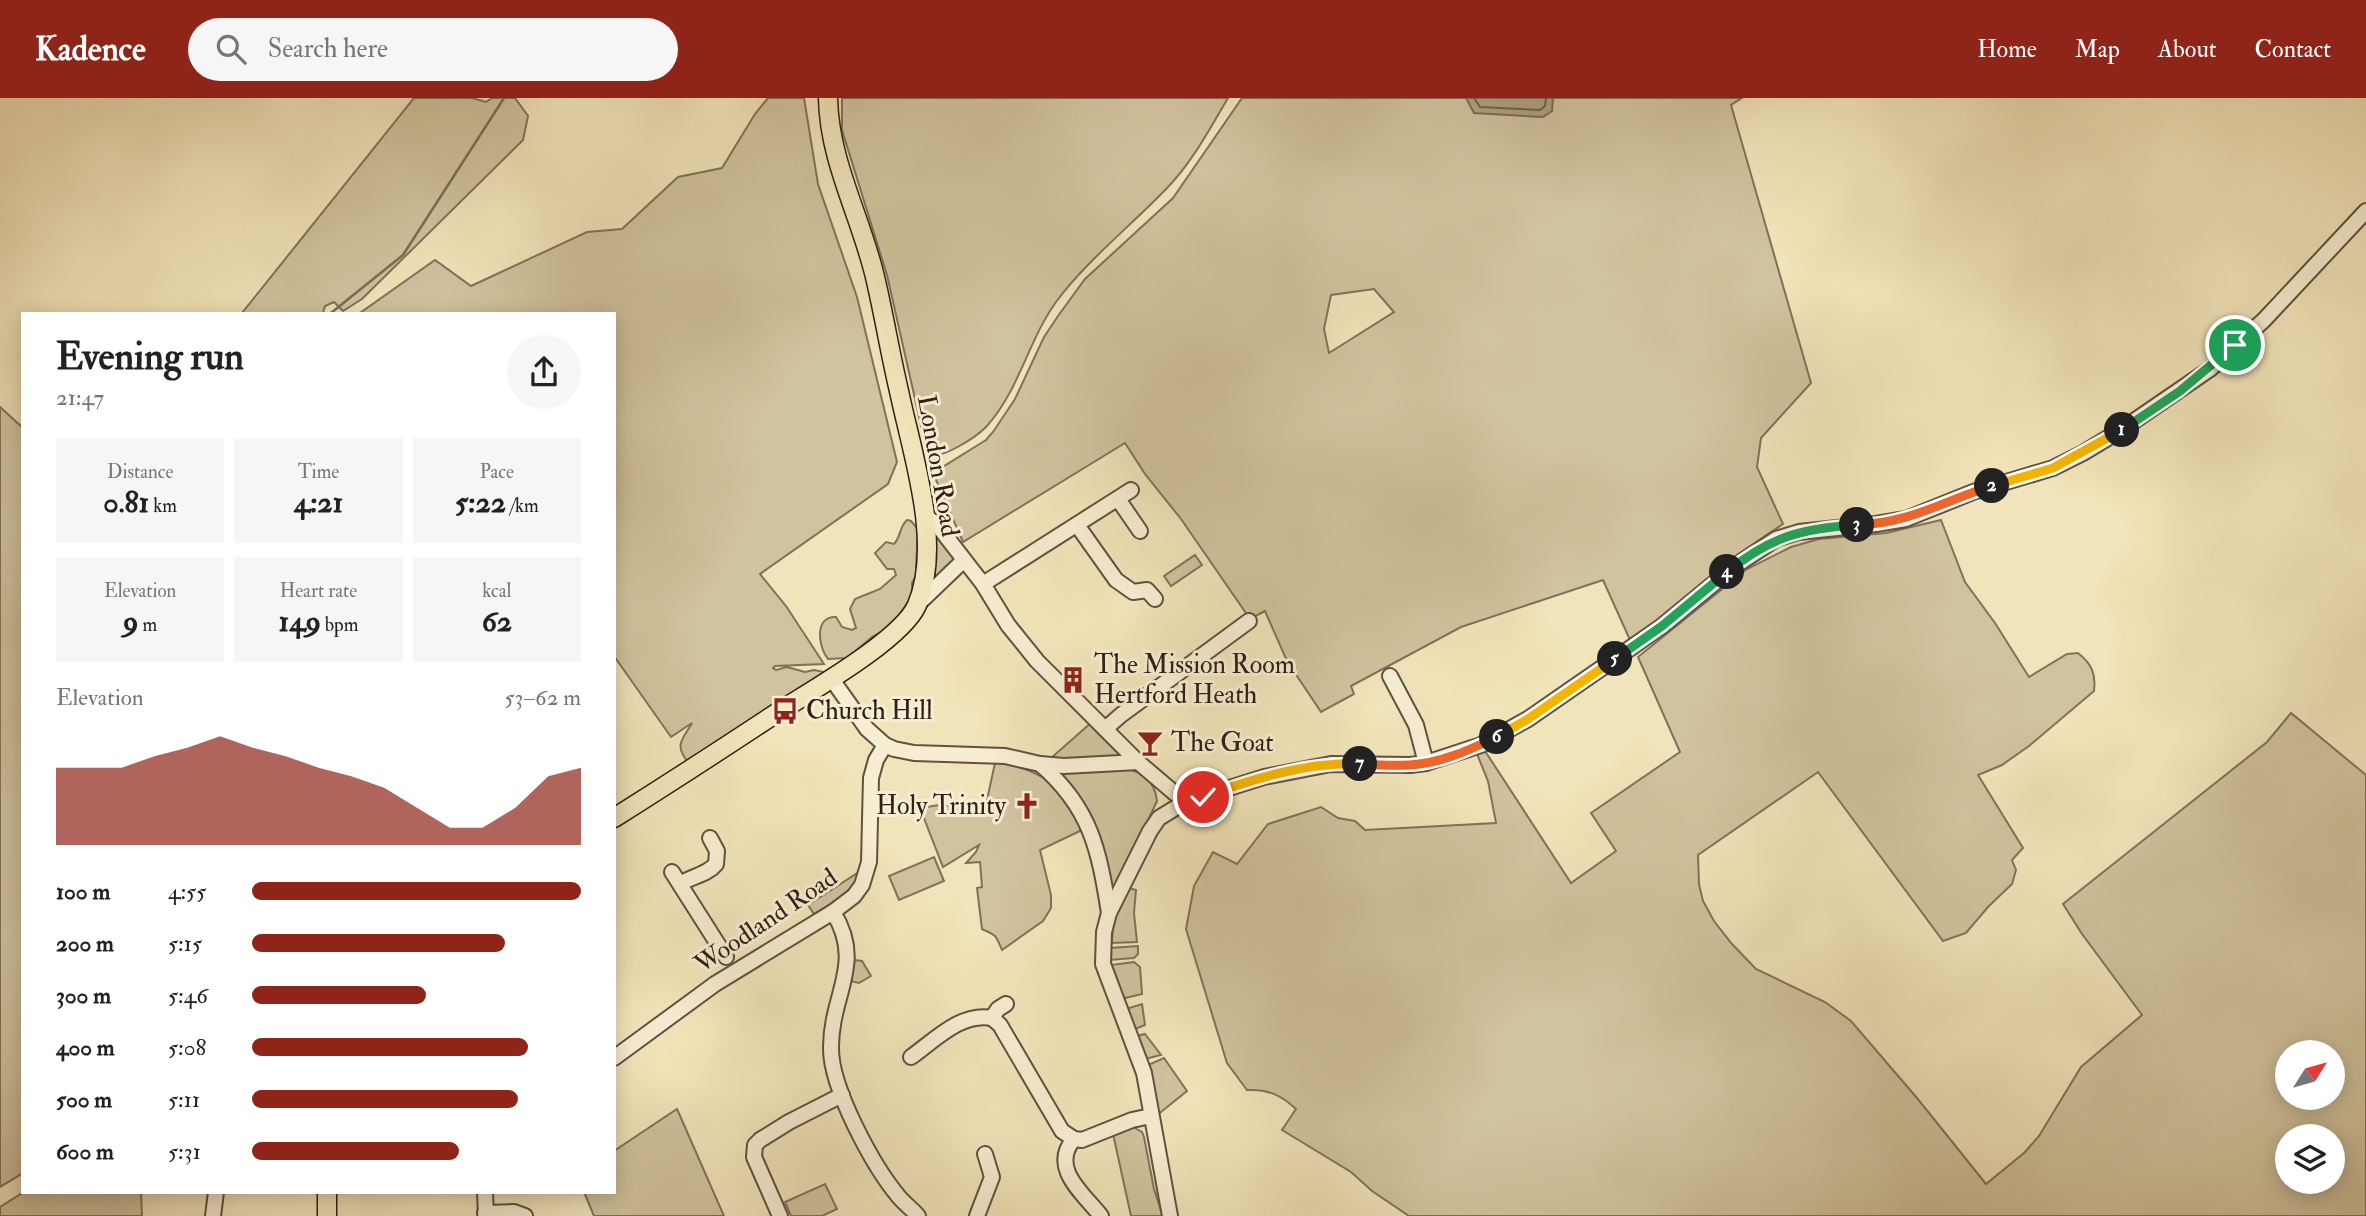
<!DOCTYPE html>
<meta charset="utf-8">
<style>
body{margin:0;font-family:"IM FELL Double Pica",serif;background:#f6f6f6;color:#222;height:100vh;display:flex;flex-direction:column;font-size:26px;white-space:nowrap}
*{box-sizing:border-box;margin:0}
p{font-size:23px;color:#767676}
.icon{flex:none;width:38px;height:38px;fill:none;stroke:currentColor;stroke-width:2;stroke-linecap:round;stroke-linejoin:round}
.map{position:relative;flex:1;overflow:hidden}
.side{position:absolute;left:21px;top:214px;width:595px;height:882px;display:flex;flex-direction:column;background:#fff;border-radius:0px;box-shadow:0 4px 18px #0003}
.side>*{flex:none}
.needle{width:46px;rotate:53deg}
.controls{position:absolute;left:2275px;top:942px;display:grid;gap:14px}
.controls a{display:grid;place-items:center;width:70px;height:70px;border-radius:50%;background:#fff;box-shadow:0 4px 18px #0003;font-size:35px}
.pin{position:absolute;display:grid;place-items:center;width:60px;height:60px;color:#fff;margin:-30px;border:4px solid #fff;border-radius:50%;box-shadow:0 2px 7px #0007}
.km{position:absolute;width:35px;height:35px;margin:-18px;border-radius:50%;background:#222;color:#fff;font-size:19px;line-height:35px;text-align:center}
.round{display:grid;place-items:center;flex:none;width:74px;height:74px;border-radius:37px;background:#f6f6f6}
.summary{display:flex;align-items:center;justify-content:space-between;height:119px;padding:0 35px}
h1{font-size:38px;font-weight:700;line-height:52px}
.figures{display:grid;grid-template-columns:repeat(3,1fr);gap:10px;height:119px;padding:7px 35px}
.figures div{display:grid;align-content:center;border-radius:0px;background:#f6f6f6;text-align:center}
.figures b{font-size:30px;font-weight:700}
.figures small{font-size:19px;font-weight:400}
.figures p{font-size:19px}
.chart{height:196px;padding:14px 35px}
.chart p{display:flex;justify-content:space-between}
.chart svg{width:100%;height:126px;margin-top:7px;fill:#8f2418;opacity:.7}
ul{padding:0 35px;list-style:none;font-size:23px}
li{display:grid;grid-template-columns:112px 84px 1fr;align-items:center;height:52px}
li i{height:18px;border-radius:9px;background:#8f2418}
header{display:flex;align-items:center;gap:42px;box-sizing:border-box;height:98px;padding:0 35px;background:#8f2418;color:#fff}
header strong{font-size:33px}
nav{display:flex;gap:38px;margin-inline-start:auto;font-size:24px}
.search{width:490px;height:63px;background:#f6f6f6;display:flex;align-items:center;gap:18px;box-sizing:border-box;padding:0 24px;border-radius:38px;color:#767676;font-size:26px}
.map>svg:first-child{display:block}
.green{fill:#d1c39e;stroke:#80725a;stroke-width:2;fill-rule:evenodd}
.water{fill:#afa282;stroke:#7b6e57;stroke-width:2}
.lines{fill:none;stroke-linecap:round;stroke-linejoin:round}
.shore{stroke:#6e624c;stroke-width:2}
.stream{stroke:#7b6e57;stroke-width:2.5}
.minor-casing{stroke:#5f523f;stroke-width:18}
.major-casing{stroke:#2e2116;stroke-width:21}
.minor{stroke:#f7edd2;stroke-width:14}
.major{stroke:#f2e4ba;stroke-width:18}
.split-1-casing{stroke:#fff;stroke-width:14}
.split-2-casing{stroke:#fff;stroke-width:14}
.split-3-casing{stroke:#fff;stroke-width:14}
.split-4-casing{stroke:#fff;stroke-width:14}
.split-5-casing{stroke:#fff;stroke-width:14}
.split-6-casing{stroke:#fff;stroke-width:14}
.split-7-casing{stroke:#fff;stroke-width:14}
.split-8-casing{stroke:#fff;stroke-width:14}
.split-1{stroke:#22a559;stroke-width:9}
.split-2{stroke:#f5b400;stroke-width:9}
.split-3{stroke:#f0652b;stroke-width:9}
.split-4{stroke:#22a559;stroke-width:9}
.split-5{stroke:#22a559;stroke-width:9}
.split-6{stroke:#f5b400;stroke-width:9}
.split-7{stroke:#f0652b;stroke-width:9}
.split-8{stroke:#f5b400;stroke-width:9}
.labels{text-anchor:middle;dominant-baseline:central;stroke-width:6;stroke-linejoin:round;paint-order:stroke}
.street-label{font-size:26px;fill:#2e2116;stroke:#f7edd2}
.poi-label{font-size:26px;fill:#2e2116;stroke:#f7edd2;text-anchor:start}
</style>
<header>
<strong>Kadence</strong>
<div class="search"><svg class="icon" aria-label="search" viewBox="0 0 24 24"><circle cx="10" cy="10" r="6"/><path d="M15 15l6 6"/></svg>Search here</div>
<nav><a>Home</a><a>Map</a><a>About</a><a>Contact</a></nav>
</header>
<div class="map">
<svg width="2366" height="1118" viewBox="0 0 2366 1118">
<rect width="100%" height="100%" fill="#f2e4ba"/>
<filter id="stains"><feTurbulence type="fractalNoise" baseFrequency=".00286" numOctaves="4"/><feColorMatrix values="0 0 0 0 .2 0 0 0 0 .09 0 0 0 0 .02 0 0 0 .5 -.17"/></filter>
<radialGradient id="worn" r=".72"><stop offset=".6" stop-color="#630" stop-opacity="0"/><stop offset="1" stop-color="#630" stop-opacity=".3"/></radialGradient>
<g class="green">
<path d="M 414,0 L 472,0 L 486,4 L 492,0 L 515,0 L 528,18 L 523,42 L 362,201 L 343,213 L 334,204 L 325,208 L 323,215 L 242,215 Z"/>
<path d="M 768,0 L 804,0 L 818,86 L 857,199 L 897,364 L 888,386 L 760,476 L 786,508 L 824,566 L 775,568 L 773,570 L 776,572 L 787,569 L 805,574 L 814,572 L 824,574 L 824,579 L 695,663 L 687,663 C 674,646 683,641 692,625 L 671,639 L 614,558 L 614,215 L 360,215 L 435,162 L 471,188 L 587,134 L 622,131 L 678,79 L 722,70 L 755,16 Z"/>
<path d="M 842,0 L 1228,0 C 1210,30 1193,63 1168,89 C 1134,125 1085,164 1056,204 C 1028,243 1019,293 986,329 C 975,340 945,359 930,358 L 927,354 L 887,177 L 842,32 Z"/>
<path d="M 1242,0 L 1742,0 L 1731,7 L 1811,285 L 1761,340 L 1757,369 L 1783,426 L 1737,457 L 1683,504 L 1630,542 L 1603,482 L 1461,529 L 1351,588 L 1354,596 L 1321,614 L 1287,563 L 1265,513 L 1250,521 L 1181,421 L 1145,376 L 1125,345 L 963,444 L 933,375 L 986,342 L 993,334 L 1015,301 L 1044,239 L 1058,218 L 1085,181 L 1173,100 ZM 1374,191 L 1394,214 L 1329,255 L 1324,231 L 1331,197 Z"/>
<path d="M 0,309 L 23,330 L 23,1075 L 0,1089 Z"/>
<path d="M 907,422 L 911,423 L 918,431 L 916,469 L 917,476 L 912,485 L 912,498 L 892,528 L 872,539 L 847,560 L 828,561 C 818,549 814,518 836,519 L 842,529 L 852,532 L 856,530 L 850,511 L 855,501 L 880,491 L 896,477 L 894,471 L 887,471 L 875,455 L 886,444 L 894,446 C 901,439 899,429 907,422 Z"/>
<path d="M 1941,422 L 1965,484 L 1995,525 L 2029,579 L 2067,556 L 2078,555 C 2092,566 2096,576 2094,593 L 2029,648 L 2002,667 L 1978,677 L 2023,750 L 2012,762 L 2016,772 L 2012,786 L 1988,809 L 1966,835 L 1943,843 L 1818,674 L 1698,757 L 1699,786 L 1703,803 L 1714,823 L 1732,846 L 1756,871 L 1825,904 L 1851,923 L 1917,1000 L 1986,1086 L 2024,1055 L 2039,1038 L 2081,969 L 2142,917 L 2082,836 L 2063,806 L 2267,644 L 2291,615 L 2366,677 L 2366,1118 L 1409,1118 L 1372,1093 L 1351,1074 L 1282,1032 L 1296,1011 C 1281,997 1268,991 1247,992 L 1227,965 L 1186,831 L 1194,788 L 1213,754 L 1237,766 L 1268,726 L 1321,709 L 1338,720 L 1355,723 L 1365,732 L 1496,725 L 1488,683 L 1477,656 L 1485,653 L 1571,785 L 1616,753 L 1591,715 L 1680,654 L 1638,559 L 1747,471 L 1791,449 L 1819,441 L 1886,435 ZM 2287,954 L 2333,954 L 2333,999 L 2287,999 ZM 2287,1038 L 2333,1038 L 2333,1083 L 2287,1083 Z"/>
<path d="M 932,431 L 957,461 L 931,488 Z"/>
<path d="M 1195,457 L 1202,467 L 1171,488 L 1164,478 Z"/>
<path d="M 1092,624 L 1120,656 L 1118,659 L 1056,663 L 1051,660 Z"/>
<path d="M 1002,664 C 1054,679 1056,685 1082,732 L 1040,752 L 1051,797 L 1051,810 L 1043,823 L 1002,852 C 995,836 997,838 982,831 L 977,790 L 982,789 L 980,764 L 966,765 L 976,754 L 979,747 L 943,769 L 920,710 L 939,707 L 985,711 L 995,665 Z"/>
<path d="M 1122,669 C 1142,674 1155,682 1157,703 L 1117,789 L 1111,788 L 1056,672 Z"/>
<path d="M 934,759 L 944,783 L 899,802 L 889,778 Z"/>
<path d="M 859,774 C 854,796 831,805 814,816 L 808,807 Z"/>
<path d="M 1129,790 L 1136,792 L 1134,815 L 1137,844 L 1112,845 L 1113,824 Z"/>
<path d="M 1138,848 L 1138,856 L 1134,860 L 1109,862 L 1110,850 Z"/>
<path d="M 854,862 L 862,863 L 871,878 L 859,885 L 850,883 Z"/>
<path d="M 1134,864 L 1140,869 L 1142,896 L 1121,901 L 1111,867 Z"/>
<path d="M 1142,906 L 1145,927 L 1135,931 L 1126,911 Z"/>
<path d="M 1145,936 L 1161,957 L 1145,961 L 1137,938 Z"/>
<path d="M 1164,960 L 1187,993 L 1156,1018 L 1148,967 Z"/>
<path d="M 677,1011 L 724,1118 L 594,1118 L 584,1094 L 614,1094 L 614,1053 Z"/>
<path d="M 1133,1029 L 1142,1034 L 1144,1039 L 1154,1091 L 1163,1118 L 1131,1118 L 1113,1036 Z"/>
<path d="M 825,1086 L 837,1111 L 822,1118 L 791,1118 L 785,1104 Z"/>
<path d="M 24,1094 L 141,1094 L 142,1118 L 0,1118 L 0,1109 Z"/>
</g>
<path class="water" d="M 1466,0 L 1553,0 L 1552,13 L 1543,19 L 1474,15 Z"/>
<g class="lines">
<path class="shore" d="M 1474,0 L 1480,9 L 1540,12 L 1545,8 L 1546,0"/>
<path class="stream" d="M 331,215 L 403,157 L 504,0"/>
<defs>
<g id="minor">
<path d="M 1118,401 L 1140,433"/>
<path d="M 925,417 L 938,428 L 983,486 L 1008,527 L 1037,563 L 1138,664 L 1185,704"/>
<path d="M 1077,427 L 1116,482 L 1133,494 L 1147,492 L 1155,501"/>
<path d="M 983,486 L 1131,392"/>
<path d="M 917,507 L 963,463"/>
<path d="M 1390,578 L 1416,627 L 1426,665"/>
<path d="M 831,580 L 867,631 L 885,647 L 894,651 L 914,655 L 1005,658 L 1040,666 L 1064,668 L 1138,664"/>
<path d="M 1105,631 L 1121,617 L 1249,523"/>
<path d="M 1040,666 C 1091,710 1099,752 1109,815"/>
<path d="M 672,774 L 726,859"/>
<path d="M 680,786 C 692,778 707,777 716,766 L 717,753 L 710,740"/>
<path d="M 833,814 C 865,865 831,896 831,949 C 830,989 873,1068 899,1099 C 905,1106 912,1111 918,1118"/>
<path d="M 992,920 L 1000,927 L 1062,1033 L 1074,1041 L 1082,1042 L 1132,1022 L 1151,1018"/>
<path d="M 911,959 C 935,942 961,914 992,920 L 998,911 L 1006,906"/>
<path d="M 614,960 L 715,886 L 833,814 L 854,798 L 862,787 L 869,764 L 871,680 L 876,662 L 885,647"/>
<path d="M 1074,1041 C 1049,1070 1084,1096 1101,1118"/>
<path d="M 485,1094 L 486,1118"/>
<path d="M 485,1115 L 514,1114 L 525,1118"/>
<path d="M 213,1118 L 216,1094"/>
<path d="M 780,1118 L 754,1059 L 755,1047 L 760,1042 L 789,1024 L 842,997"/>
<path d="M 977,1118 L 992,1079 L 985,1056"/>
<path d="M 1170,1118 L 1144,975 L 1103,866 L 1104,834 L 1109,815 L 1150,733 L 1159,720 L 1185,704 L 1264,679 L 1331,666 L 1410,667 L 1426,665 L 1481,647 L 1528,621 L 1632,549 L 1662,528 L 1735,468 L 1776,441 L 1799,434 L 1876,426 L 1906,421 L 1973,394 L 2053,370 L 2083,355 L 2121,332 L 2210,271 L 2264,222 L 2366,113"/>
</g>
<g id="major">
<path d="M 614,720 C 668,686 722,651 775,616 C 809,594 902,542 917,507 C 943,445 912,356 899,293 C 890,255 884,217 875,179 C 861,119 829,63 828,0"/>
<path d="M 327,1118 L 327,1094"/>
</g>
</defs>
<use href="#minor" class="minor-casing"/>
<use href="#major" class="major-casing"/>
<use href="#minor" class="minor"/>
<use href="#major" class="major"/>
</g>
<g class="lines">
<defs>
<path id="split-1" d="M 2122,332 L 2180,293 L 2235,247"/>
<path id="split-2" d="M 1992,388 L 2053,370 L 2122,332"/>
<path id="split-3" d="M 1857,427 C 1911,425 1943,403 1992,388"/>
<path id="split-4" d="M 1727,474 C 1770,439 1802,430 1857,427"/>
<path id="split-5" d="M 1615,561 L 1662,528 L 1727,474"/>
<path id="split-6" d="M 1497,639 L 1528,621 L 1615,561"/>
<path id="split-7" d="M 1360,666 C 1376,667 1392,668 1409,667 C 1439,666 1469,652 1497,639"/>
<path id="split-8" d="M 1203,699 C 1253,681 1306,664 1360,666"/>
</defs>
<use href="#split-1" class="split-1-casing"/>
<use href="#split-2" class="split-2-casing"/>
<use href="#split-3" class="split-3-casing"/>
<use href="#split-4" class="split-4-casing"/>
<use href="#split-5" class="split-5-casing"/>
<use href="#split-6" class="split-6-casing"/>
<use href="#split-7" class="split-7-casing"/>
<use href="#split-8" class="split-8-casing"/>
<use href="#split-1" class="split-1"/>
<use href="#split-2" class="split-2"/>
<use href="#split-3" class="split-3"/>
<use href="#split-4" class="split-4"/>
<use href="#split-5" class="split-5"/>
<use href="#split-6" class="split-6"/>
<use href="#split-7" class="split-7"/>
<use href="#split-8" class="split-8"/>
</g>
<defs>
<symbol id="building-bare" viewBox="-9 -9 18 18"><path d="M-4-6H4V6H1V3H-1V6H-4ZM-2.5-4.3h1.7v1.8h-1.7ZM.8-4.3h1.7v1.8H.8ZM-2.5-1h1.7V.8h-1.7ZM.8-1h1.7V.8H.8Z" fill="#8f2418" stroke="#f7edd2" stroke-width="2.5" paint-order="stroke"/></symbol>
<symbol id="bus-bare" viewBox="-9 -9 18 18"><path d="M-5-6H5V4H4V6H2V4H-2V6H-4V4H-5ZM-3.5-4V0h7V-4ZM-3.5 1.2v1.5H-2V1.2ZM2 1.2v1.5H3.5V1.2Z" fill="#8f2418" stroke="#f7edd2" stroke-width="2.5" paint-order="stroke"/></symbol>
<symbol id="bar-bare" viewBox="-9 -9 18 18"><path d="M-6-5H6L.8 .8V4.5H3.5V6h-7V4.5H-.8V.8Z" fill="#8f2418" stroke="#f7edd2" stroke-width="2.5" paint-order="stroke"/></symbol>
<symbol id="church-bare" viewBox="-9 -9 18 18"><path d="M-1.2-6h2.4v3.5h3.3v2.4h-3.3V6h-2.4V-.1h-3.3v-2.4h3.3Z" fill="#8f2418" stroke="#f7edd2" stroke-width="2.5" paint-order="stroke"/></symbol>
</defs>
<g fill-rule="evenodd">
<use href="#building-bare" x="1054" y="563" width="38" height="38"/>
<use href="#bus-bare" x="766" y="594" width="38" height="38"/>
<use href="#bar-bare" x="1131" y="626" width="38" height="38"/>
<use href="#church-bare" x="1008" y="689" width="38" height="38"/>
</g>
<g class="labels">
<g class="street-label">
<text transform="translate(938 368) rotate(80)">London Road</text>
<text transform="translate(766 823) rotate(-34)">Woodland Road</text>
</g>
<g class="poi-label">
<text x="1094" y="567">The Mission Room<tspan x="1094" dy="30">Hertford Heath</tspan></text>
<text x="806" y="613">Church Hill</text>
<text x="1171" y="645">The Goat</text>
<text x="1006" y="708" text-anchor="end">Holy Trinity</text>
</g>
</g>
<rect width="100%" height="100%" filter="url(#stains)"/>
<rect width="100%" height="100%" fill="url(#worn)"/>
</svg>
<div class="controls">
<a><svg class="needle" viewBox="-14 -14 28 28"><path d="M0-13l5 13h-10z" fill="#e53935"/><path d="M0 13l5-13h-10z" fill="#767676"/></svg></a>
<a><svg class="icon" aria-label="layers" viewBox="0 0 24 24"><path d="M12 4l9 5-9 5-9-5zM3 14l9 5 9-5"/></svg></a>
</div>
<div class="pin" style="left:2235px;top:247px;background:#1e9e55"><svg class="icon" aria-label="arrive" viewBox="0 0 24 24"><path d="M6 21V4h12l-3 4 3 4H6"/></svg></div>
<div class="pin" style="left:1203px;top:699px;background:#d93025"><svg class="icon" aria-label="check" viewBox="0 0 24 24"><path d="M5 12l5 5 9-10"/></svg></div>
<b class="km" style="left:2122px;top:332px">1</b>
<b class="km" style="left:1992px;top:388px">2</b>
<b class="km" style="left:1857px;top:427px">3</b>
<b class="km" style="left:1727px;top:474px">4</b>
<b class="km" style="left:1615px;top:561px">5</b>
<b class="km" style="left:1497px;top:639px">6</b>
<b class="km" style="left:1360px;top:666px">7</b>
<section class="side">
<div class="summary"><div><h1>Evening run</h1><p>21:47</p></div><a class="round"><svg class="icon" aria-label="share" viewBox="0 0 24 24"><path d="M12 15V3M7 8l5-5 5 5M5 13v7h14v-7"/></svg></a></div>
<div class="figures">
<div><p>Distance</p><b>0.81<small> km</small></b></div>
<div><p>Time</p><b>4:21</b></div>
<div><p>Pace</p><b>5:22<small> /km</small></b></div>
</div>
<div class="figures">
<div><p>Elevation</p><b>9<small> m</small></b></div>
<div><p>Heart rate</p><b>149<small> bpm</small></b></div>
<div><p>kcal</p><b>62</b></div>
</div>
<div class="chart"><p><span>Elevation</span>53–62 m</p>
<svg viewBox="0 0 160 44" preserveAspectRatio="none"><path d="M0 44V17L10 17L20 17L30 13L40 10L50 6L60 10L70 13L80 17L90 20L100 24L110 31L120 38L130 38L140 31L150 20L160 17V44z"/></svg>
</div>
<ul>
<li><b>100 m</b>4:55<i style="width:100%"></i></li>
<li><b>200 m</b>5:15<i style="width:77%"></i></li>
<li><b>300 m</b>5:46<i style="width:53%"></i></li>
<li><b>400 m</b>5:08<i style="width:84%"></i></li>
<li><b>500 m</b>5:11<i style="width:81%"></i></li>
<li><b>600 m</b>5:31<i style="width:63%"></i></li>
</ul>
</section>
</div>
